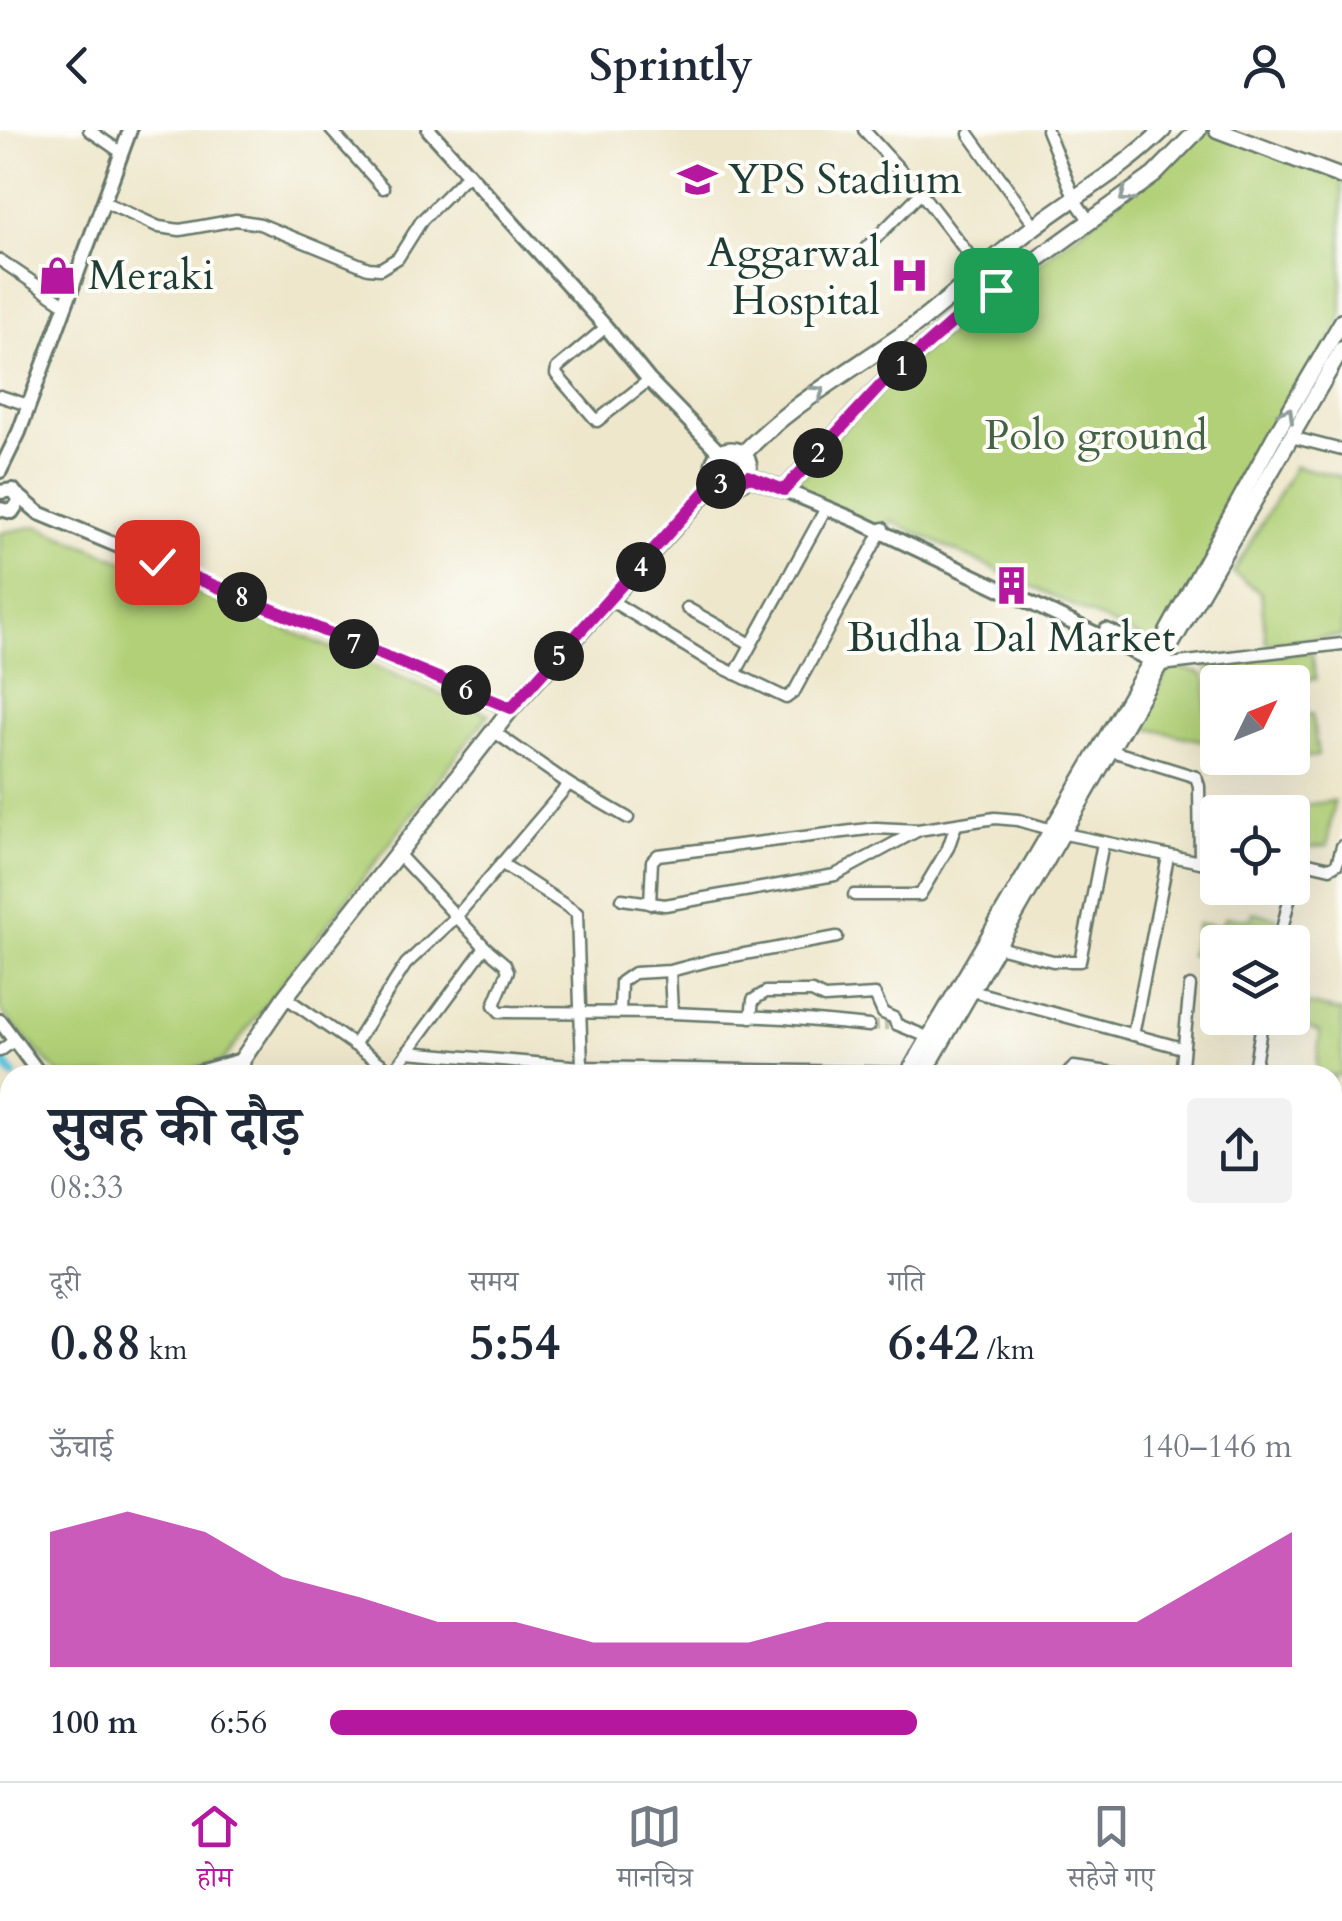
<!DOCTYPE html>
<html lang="hi">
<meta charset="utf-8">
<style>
body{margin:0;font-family:Cardo,"Noto Serif Devanagari",serif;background:#f2f2f3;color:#1f2937;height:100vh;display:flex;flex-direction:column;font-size:38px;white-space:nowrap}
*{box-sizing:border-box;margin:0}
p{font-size:32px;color:#747a83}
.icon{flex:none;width:55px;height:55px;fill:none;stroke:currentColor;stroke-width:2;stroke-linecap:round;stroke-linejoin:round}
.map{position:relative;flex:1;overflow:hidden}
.drawer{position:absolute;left:0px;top:935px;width:1342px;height:718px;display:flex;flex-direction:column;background:#fff;border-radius:30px 30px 0 0;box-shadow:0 10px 40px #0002}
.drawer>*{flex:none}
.needle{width:65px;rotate:47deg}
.fabs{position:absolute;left:1200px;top:535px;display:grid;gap:20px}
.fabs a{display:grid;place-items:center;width:110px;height:110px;border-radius:10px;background:#fff;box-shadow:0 10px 40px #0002;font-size:50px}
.pin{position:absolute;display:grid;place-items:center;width:85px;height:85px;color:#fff;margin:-42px;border-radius:20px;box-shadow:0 5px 15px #0006}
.km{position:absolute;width:50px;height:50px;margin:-25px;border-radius:50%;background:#222;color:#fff;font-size:28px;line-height:50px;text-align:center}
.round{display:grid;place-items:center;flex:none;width:105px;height:105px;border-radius:10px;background:#f2f2f3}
.overview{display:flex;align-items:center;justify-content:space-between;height:170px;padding:0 50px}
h1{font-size:55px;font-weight:700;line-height:75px}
.figures{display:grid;grid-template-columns:repeat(3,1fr);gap:15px;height:170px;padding:10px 50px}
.figures div{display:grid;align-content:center}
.figures b{font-size:50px;font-weight:700}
.figures small{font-size:28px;font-weight:400}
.figures p{font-size:28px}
.chart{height:280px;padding:20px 50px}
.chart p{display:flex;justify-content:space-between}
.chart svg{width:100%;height:180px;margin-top:10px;fill:#b5179e;opacity:.7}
ul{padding:0 50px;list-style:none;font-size:32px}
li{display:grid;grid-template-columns:160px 120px 1fr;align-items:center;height:75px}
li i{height:25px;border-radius:12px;background:#b5179e}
header{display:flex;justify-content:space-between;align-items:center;height:130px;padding:0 50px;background:#fff;font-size:45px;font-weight:700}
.tabs{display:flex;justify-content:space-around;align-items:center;height:140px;border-top:2px solid #e0e1e3;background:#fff;font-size:28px;color:#747a83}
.tabs a{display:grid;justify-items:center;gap:5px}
.tabs .active{color:#b5179e}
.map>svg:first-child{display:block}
.green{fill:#b1d077;stroke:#688656;stroke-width:2.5}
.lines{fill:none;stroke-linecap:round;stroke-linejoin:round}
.canal{stroke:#60c6de;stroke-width:9}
.minor-tunnel{stroke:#c5c5ae;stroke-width:10;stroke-dasharray:10 5;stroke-linecap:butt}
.minor-casing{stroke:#677869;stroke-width:15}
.tertiary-casing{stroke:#677869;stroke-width:18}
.secondary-casing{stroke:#677869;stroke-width:19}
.primary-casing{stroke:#677869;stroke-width:20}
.minor{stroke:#fff;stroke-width:10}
.tertiary{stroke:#fff;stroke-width:12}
.secondary{stroke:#fff;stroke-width:14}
.primary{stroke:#fff;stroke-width:15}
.oneway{stroke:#8f9e9a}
.route-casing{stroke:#fff;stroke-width:20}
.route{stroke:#b5179e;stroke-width:12}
.labels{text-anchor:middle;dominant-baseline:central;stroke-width:8;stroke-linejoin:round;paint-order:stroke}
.poi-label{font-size:42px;fill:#1f3d34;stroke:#fdfcf7;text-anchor:start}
.park-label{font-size:42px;fill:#446245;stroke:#fdfcf7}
</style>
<header><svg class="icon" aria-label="back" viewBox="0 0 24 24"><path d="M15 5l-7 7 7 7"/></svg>Sprintly<svg class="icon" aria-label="person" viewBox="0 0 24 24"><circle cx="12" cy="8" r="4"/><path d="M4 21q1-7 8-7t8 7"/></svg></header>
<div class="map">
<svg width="1342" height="1651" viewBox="0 0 1342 1651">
<rect width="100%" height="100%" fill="#fdfcf7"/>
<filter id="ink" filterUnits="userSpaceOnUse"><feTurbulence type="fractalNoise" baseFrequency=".01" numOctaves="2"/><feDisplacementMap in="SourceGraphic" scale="20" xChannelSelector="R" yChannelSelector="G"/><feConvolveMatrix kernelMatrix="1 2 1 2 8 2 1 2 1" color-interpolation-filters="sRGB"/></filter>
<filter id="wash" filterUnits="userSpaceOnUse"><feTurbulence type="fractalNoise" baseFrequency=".0048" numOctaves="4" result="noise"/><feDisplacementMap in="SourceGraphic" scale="40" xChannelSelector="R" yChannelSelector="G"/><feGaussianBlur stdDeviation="2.25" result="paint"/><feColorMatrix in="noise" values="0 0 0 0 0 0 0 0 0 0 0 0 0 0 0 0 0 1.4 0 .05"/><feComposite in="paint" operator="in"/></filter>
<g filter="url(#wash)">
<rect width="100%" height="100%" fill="#eee7cc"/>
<g class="green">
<path d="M 1197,0 L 1216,0 L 1342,49 L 1342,189 L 1161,526 L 1137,512 L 1140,507 L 889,390 L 880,405 L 791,360 L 881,255 L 1101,85 Z"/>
<path d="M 1295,336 L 1342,347 L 1342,506 L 1266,513 L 1261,463 L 1233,443 Z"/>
<path d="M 38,396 L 489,584 L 222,932 L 159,945 L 60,945 L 0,880 L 0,403 Z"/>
<path d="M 1312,522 L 1316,549 L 1256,552 L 1252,548 L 1214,554 L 1206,535 L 1255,526 Z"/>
<path d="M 1169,535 L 1203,544 L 1207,553 L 1206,586 L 1217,593 L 1218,628 L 1225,628 L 1227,638 L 1210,640 L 1208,612 L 1141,597 Z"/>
<path d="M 1312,584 L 1318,626 L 1263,634 L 1262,628 L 1292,628 L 1293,586 Z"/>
<path d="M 1334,671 L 1327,716 L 1304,718 L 1295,676 Z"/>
<path d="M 1253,782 L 1277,788 L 1275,797 L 1257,792 L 1246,796 L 1244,812 L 1218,812 L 1217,829 L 1190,825 L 1197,794 L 1221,795 L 1226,787 L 1251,789 Z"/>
<path d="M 1307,874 L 1342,882 L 1342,945 L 1335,945 L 1333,951 L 1332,945 L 1316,945 L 1320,902 L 1302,895 Z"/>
<path d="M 0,1337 L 10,1341 L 10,1494 L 0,1494 Z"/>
<path d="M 281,1642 L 281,1651 L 67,1651 L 65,1643 Z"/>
<path d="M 700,1642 L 788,1643 L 815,1651 L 665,1651 Z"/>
</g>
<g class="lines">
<path class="canal" d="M 0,927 L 13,945"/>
</g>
</g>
<g filter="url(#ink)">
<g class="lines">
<path class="minor-tunnel" d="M 869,896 L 888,895"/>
<defs>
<g id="minor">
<path d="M 89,0 L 122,23"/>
<path d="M 331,0 L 383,58"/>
<path d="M 864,0 L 921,63 L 980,139"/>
<path d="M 1047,0 L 1075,70 L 1091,93"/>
<path d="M 969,4 L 1035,96"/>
<path d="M 104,72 L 159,97 L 180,100 L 236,90 L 260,94 L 368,138 L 380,139 L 398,128 L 422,90 L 469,43"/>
<path d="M 866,118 L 921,63"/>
<path d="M 0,130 L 66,175"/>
<path d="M 606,197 L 557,238 L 556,244 L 597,291 L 649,250"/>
<path d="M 0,266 L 28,275"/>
<path d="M 1291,307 L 1342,320"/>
<path d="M 610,470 L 713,533 L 786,568 L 794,562 L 883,398"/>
<path d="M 687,478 L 751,514"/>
<path d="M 1161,535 L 1342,514"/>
<path d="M 735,544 L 826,378"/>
<path d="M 493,601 L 569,654 L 628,688"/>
<path d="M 1065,704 L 1200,732 L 1199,656 L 1196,647 L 1112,621"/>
<path d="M 1292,729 L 1330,738 L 1337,734 L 1342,716"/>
<path d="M 1200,732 L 1218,733"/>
<path d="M 501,733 L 577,783 L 582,937"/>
<path d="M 1292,754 L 1298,730"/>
<path d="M 854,765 L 920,765 L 948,718 L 956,695"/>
<path d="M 622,769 L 665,775 L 835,745 L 917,701"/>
<path d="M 650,774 L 652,731 L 658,725 L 876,698 L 918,700 L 995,688 L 1018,690 L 1052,700"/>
<path d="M 1279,812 L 1292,758"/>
<path d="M 485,817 L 505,834 L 508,841 L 494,875 L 500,882 L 672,883 L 785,888 L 869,896"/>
<path d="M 998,817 L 1053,831 L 1080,831 L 1103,713"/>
<path d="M 670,841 L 672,883"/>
<path d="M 972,861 L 1182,918"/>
<path d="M 285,867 L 393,942 L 392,945"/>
<path d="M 620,882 L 621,852 L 634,843 L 670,841 L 712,830 L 837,807"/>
<path d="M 751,887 L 753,870 L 766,862 L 812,862 L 824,868 L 875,865 L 883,883 L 894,888 L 896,894 L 930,908"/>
<path d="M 1133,905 L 1168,727"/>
<path d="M 354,915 L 406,834 L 456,787 L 569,654"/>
<path d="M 0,921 L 15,910"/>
<path d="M 408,922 L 582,937 L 908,943"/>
<path d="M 926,939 L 956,945"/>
<path d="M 393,942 L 485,817 L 397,723"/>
<path d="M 1066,945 L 1074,937 L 1129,945"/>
<path d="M 1181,945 L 1190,856"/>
<path d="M 1253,945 L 1263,888"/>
<path d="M 0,995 L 10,1001"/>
<path d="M 1332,1012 L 1342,1013"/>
<path d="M 0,1062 L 10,1068"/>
<path d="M 1332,1138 L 1342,1135"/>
<path d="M 0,1143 L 10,1125"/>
<path d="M 0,1191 L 10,1197"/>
<path d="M 1332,1223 L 1342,1222"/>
<path d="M 0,1327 L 10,1310"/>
<path d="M 0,1336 L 10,1341"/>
<path d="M 1332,1358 L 1342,1358"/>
<path d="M 1332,1599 L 1342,1599"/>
<path d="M 1332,1630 L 1342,1629"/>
<path d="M 829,1642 L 845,1651"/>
<path d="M 635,1651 L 647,1642"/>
<path d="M 1204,1651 L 1204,1642"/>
</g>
<g id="tertiary">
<path d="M 429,0 L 606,197 L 649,250 L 720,323"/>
<path d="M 0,341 L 19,302 L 130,0"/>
<path d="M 784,360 L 858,391 L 1159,534"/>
<path d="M 0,362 L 13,360 L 20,370 L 12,382 L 0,379"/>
<path d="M 19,366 L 39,383 L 511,579"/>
<path d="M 1106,500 L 1166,526"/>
<path d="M 0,891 L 38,942 L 50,945"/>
<path d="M 188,945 L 242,930"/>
<path d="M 1332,1518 L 1342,1519"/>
<path d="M 1040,1651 L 1100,1642"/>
</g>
<g id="secondary">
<path d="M 1217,0 L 1342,47"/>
<path d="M 907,945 L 1151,531 L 1274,307 L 1342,191"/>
<path d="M 923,945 L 1342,219"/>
<path d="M 1332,1102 L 1342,1101"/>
<path d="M 502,1651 L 507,1642"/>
</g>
<g id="primary">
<circle cx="731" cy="338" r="18"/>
<path d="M 743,324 C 788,276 849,242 903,204 C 949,172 988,131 1034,97 C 1079,63 1121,41 1163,0"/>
<path d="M 748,346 L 784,360 L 881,255 L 963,183 L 1154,45 L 1198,0"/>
<path d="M 241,945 L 242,930 L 285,867 L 511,579 L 717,350"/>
<path d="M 472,1642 L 483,1651"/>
<path d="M 443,1651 L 447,1642"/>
</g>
</defs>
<use href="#minor" class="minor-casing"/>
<use href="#tertiary" class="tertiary-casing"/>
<use href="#secondary" class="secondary-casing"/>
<use href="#primary" class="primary-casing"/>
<use href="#minor" class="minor"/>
<use href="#tertiary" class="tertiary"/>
<use href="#secondary" class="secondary"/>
<use href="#primary" class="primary"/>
</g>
<defs><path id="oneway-chevron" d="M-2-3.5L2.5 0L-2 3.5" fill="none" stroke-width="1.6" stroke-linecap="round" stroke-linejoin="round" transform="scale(2.5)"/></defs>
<g class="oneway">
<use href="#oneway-chevron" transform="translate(1126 66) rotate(143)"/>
<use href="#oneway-chevron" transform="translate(818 262) rotate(-35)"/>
<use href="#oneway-chevron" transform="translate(1287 284) rotate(-60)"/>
</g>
</g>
<g class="lines" filter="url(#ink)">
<defs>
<path id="route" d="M 157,432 L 511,578 L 716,350 L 734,357 L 748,346 L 784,360 L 881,255 L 963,183 L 996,160"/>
</defs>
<use href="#route" class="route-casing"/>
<use href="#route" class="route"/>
</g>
<defs>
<symbol id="school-bare" viewBox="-9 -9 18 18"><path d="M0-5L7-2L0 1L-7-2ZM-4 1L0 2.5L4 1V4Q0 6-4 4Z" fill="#b5179e" stroke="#fdfcf7" stroke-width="2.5" paint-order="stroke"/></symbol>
<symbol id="shop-bare" viewBox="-9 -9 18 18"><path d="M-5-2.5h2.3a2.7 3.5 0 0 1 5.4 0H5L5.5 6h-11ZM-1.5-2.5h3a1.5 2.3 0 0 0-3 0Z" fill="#b5179e" stroke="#fdfcf7" stroke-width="2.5" paint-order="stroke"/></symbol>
<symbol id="hospital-bare" viewBox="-9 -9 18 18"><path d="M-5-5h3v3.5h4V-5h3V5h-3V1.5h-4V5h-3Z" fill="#b5179e" stroke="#fdfcf7" stroke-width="2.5" paint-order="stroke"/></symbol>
<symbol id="building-bare" viewBox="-9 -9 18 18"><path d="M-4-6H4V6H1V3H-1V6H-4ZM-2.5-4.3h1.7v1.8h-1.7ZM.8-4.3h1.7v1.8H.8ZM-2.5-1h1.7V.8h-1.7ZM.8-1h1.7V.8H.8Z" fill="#b5179e" stroke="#fdfcf7" stroke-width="2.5" paint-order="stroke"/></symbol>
</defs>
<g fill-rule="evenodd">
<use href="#school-bare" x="670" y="22" width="55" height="55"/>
<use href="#shop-bare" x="30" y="118" width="55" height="55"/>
<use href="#hospital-bare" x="882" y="118" width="55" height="55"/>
<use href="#building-bare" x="984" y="428" width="55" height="55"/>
</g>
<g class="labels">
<g class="poi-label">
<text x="728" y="49">YPS Stadium</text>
<text x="880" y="122" text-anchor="end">Aggarwal<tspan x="880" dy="48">Hospital</tspan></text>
<text x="88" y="145">Meraki</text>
<text x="1011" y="507" text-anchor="middle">Budha Dal Market</text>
</g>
<g class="park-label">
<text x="1096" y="305">Polo ground</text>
</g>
</g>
</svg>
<div class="fabs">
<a><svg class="needle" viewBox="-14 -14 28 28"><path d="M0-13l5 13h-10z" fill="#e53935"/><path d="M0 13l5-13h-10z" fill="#747a83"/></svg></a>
<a><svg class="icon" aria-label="locate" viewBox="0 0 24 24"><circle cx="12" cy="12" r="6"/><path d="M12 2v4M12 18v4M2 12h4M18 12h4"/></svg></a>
<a><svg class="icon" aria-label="layers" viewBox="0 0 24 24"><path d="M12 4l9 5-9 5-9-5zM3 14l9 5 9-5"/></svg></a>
</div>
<div class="pin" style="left:996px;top:160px;background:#1e9e55"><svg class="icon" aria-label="arrive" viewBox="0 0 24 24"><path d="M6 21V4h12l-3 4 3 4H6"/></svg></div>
<div class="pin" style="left:157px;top:432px;background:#d93025"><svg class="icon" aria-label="check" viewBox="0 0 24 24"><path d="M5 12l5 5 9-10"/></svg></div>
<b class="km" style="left:902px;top:236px">1</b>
<b class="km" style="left:818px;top:323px">2</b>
<b class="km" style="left:721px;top:354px">3</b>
<b class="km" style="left:641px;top:437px">4</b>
<b class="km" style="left:559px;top:526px">5</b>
<b class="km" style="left:466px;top:560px">6</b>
<b class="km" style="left:354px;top:514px">7</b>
<b class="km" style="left:242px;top:467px">8</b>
<section class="drawer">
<div class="overview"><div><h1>सुबह की दौड़</h1><p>08:33</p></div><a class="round"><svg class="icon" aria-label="share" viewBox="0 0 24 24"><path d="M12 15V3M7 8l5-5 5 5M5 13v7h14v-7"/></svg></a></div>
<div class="figures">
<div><p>दूरी</p><b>0.88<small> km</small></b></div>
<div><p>समय</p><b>5:54</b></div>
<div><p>गति</p><b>6:42<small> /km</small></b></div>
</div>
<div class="chart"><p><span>ऊँचाई</span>140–146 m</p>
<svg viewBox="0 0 160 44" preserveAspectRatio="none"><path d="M0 44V11L10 6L20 11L30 22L40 27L50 33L60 33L70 38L80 38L90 38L100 33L110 33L120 33L130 33L140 33L150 22L160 11V44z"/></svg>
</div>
<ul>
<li><b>100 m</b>6:56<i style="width:61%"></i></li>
</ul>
</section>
</div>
<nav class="tabs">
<a class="active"><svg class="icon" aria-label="home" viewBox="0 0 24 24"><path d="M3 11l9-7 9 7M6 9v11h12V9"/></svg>होम</a>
<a><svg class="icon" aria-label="map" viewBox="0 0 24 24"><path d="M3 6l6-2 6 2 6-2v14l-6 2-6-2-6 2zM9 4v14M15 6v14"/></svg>मानचित्र</a>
<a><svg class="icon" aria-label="saved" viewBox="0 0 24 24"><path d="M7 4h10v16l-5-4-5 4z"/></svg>सहेजे गए</a>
</nav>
